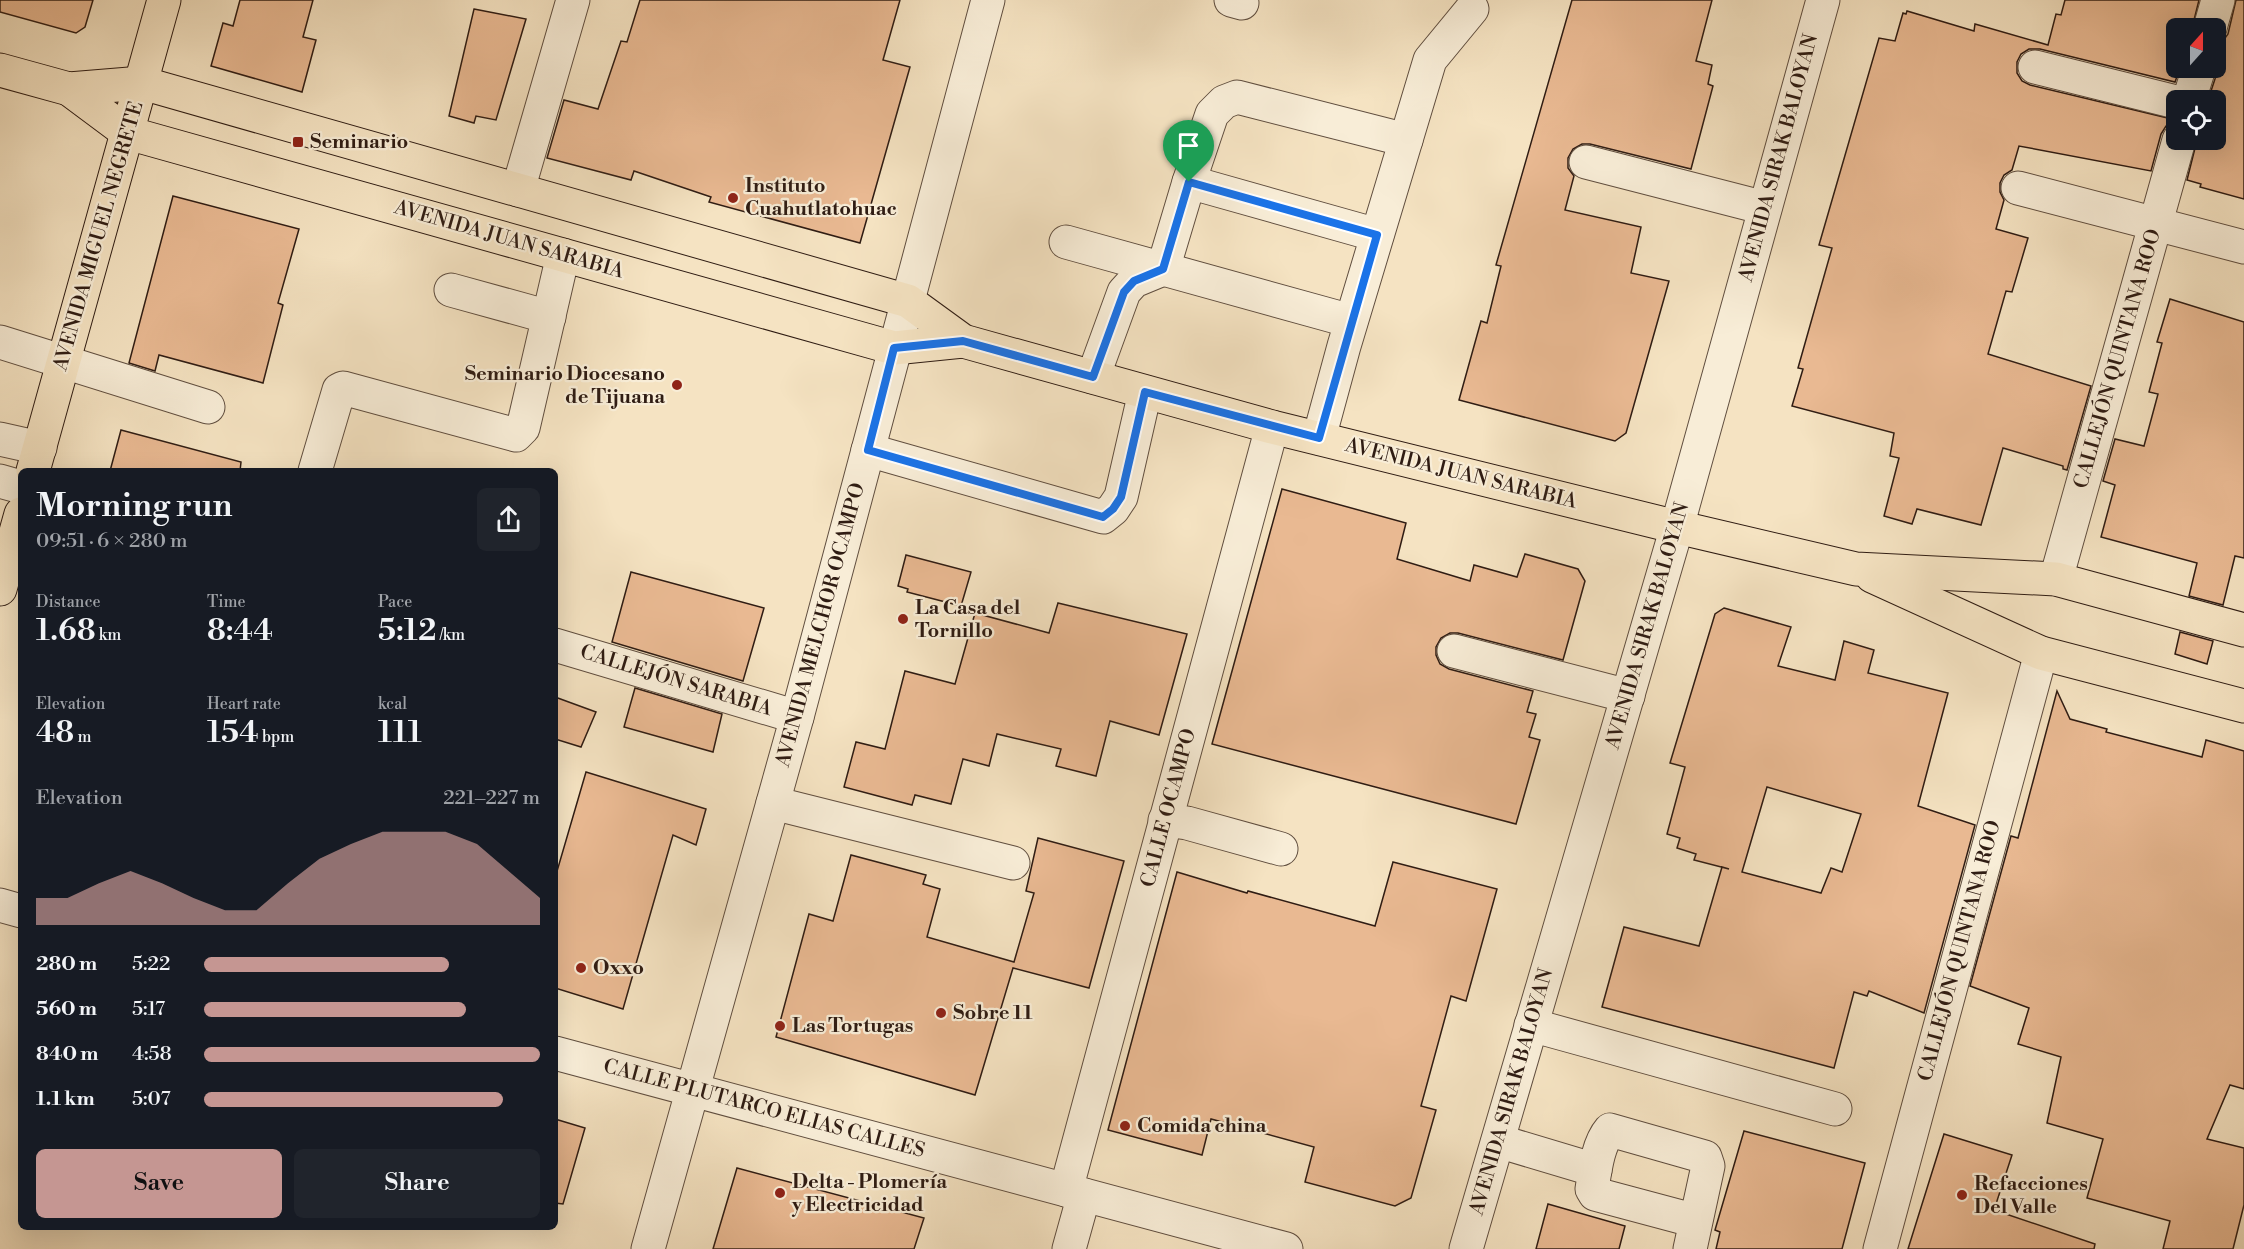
<!DOCTYPE html>
<meta charset="utf-8">
<style>
body{margin:0;font-family:"Libre Bodoni",serif;background:#20242c;color:#f1f3f6;height:100vh;display:flex;flex-direction:column;font-size:22px;white-space:nowrap}
*{box-sizing:border-box;margin:0}
p{font-size:20px;color:#9ea1a6}
.icon{flex:none;width:33px;height:33px;fill:none;stroke:currentColor;stroke-width:2;stroke-linecap:round;stroke-linejoin:round}
.map{position:relative;flex:1;overflow:hidden}
.drawer{position:absolute;left:18px;top:468px;width:540px;height:762px;display:flex;flex-direction:column;background:#171b24;border-radius:9px;box-shadow:0 6px 24px #0002}
.drawer>*{flex:none}
.needle{width:39px;rotate:21deg}
.controls{position:absolute;left:2166px;top:18px;display:grid;gap:12px}
.controls a{display:grid;place-items:center;width:60px;height:60px;border-radius:9px;background:#171b24;box-shadow:0 6px 24px #0002;font-size:30px}
.pin{position:absolute;display:grid;place-items:center;width:51px;height:51px;color:#fff;margin:-62px -26px;border-radius:50% 50% 50% 0;rotate:-45deg;box-shadow:0 0 6px #0007}
.pin .icon{rotate:45deg}
.round{display:grid;place-items:center;flex:none;width:63px;height:63px;border-radius:9px;background:#20242c}
.head{display:flex;align-items:center;justify-content:space-between;height:102px;padding:0 18px}
h1{font-size:33px;font-weight:600;line-height:45px}
.metrics{display:grid;grid-template-columns:repeat(3,1fr);gap:9px;height:102px;padding:6px 18px}
.metrics div{display:grid;align-content:center}
.metrics b{font-size:30px;font-weight:600}
.metrics small{font-size:16px;font-weight:400}
.metrics p{font-size:16px}
.chart{height:168px;padding:12px 18px}
.chart p{display:flex;justify-content:space-between}
.chart svg{width:100%;height:108px;margin-top:6px;fill:#c59692;opacity:.7}
.cta{display:flex;gap:12px;margin-top:auto;padding:12px 18px}
.cta a{flex:1;height:69px;border-radius:9px;background:#c59692;color:#111;font-size:24px;font-weight:600;line-height:69px;text-align:center}
.cta a+a{background:#20242c;color:#f1f3f6}
ul{padding:0 18px;list-style:none;font-size:20px}
li{display:grid;grid-template-columns:96px 72px 1fr;align-items:center;height:45px}
li i{height:15px;border-radius:8px;background:#c59692}
.map>svg:first-child{display:block}
.building{fill:#e9b992;stroke:#2f1c13;stroke-width:1.5;fill-rule:evenodd}
.lines{fill:none;stroke-linecap:round;stroke-linejoin:round}
.minor-casing{stroke:#604e3f;stroke-width:35}
.major-casing{stroke:#2f1c13;stroke-width:35}
.minor{stroke:#f8edd7;stroke-width:33}
.major{stroke:#f5e3c2;stroke-width:33}
.route-casing{stroke:#fff;stroke-width:12}
.route{stroke:#1a73e8;stroke-width:8}
.poi-dot{fill:#8f2418;stroke:#f8edd7;stroke-width:2}
.labels{text-anchor:middle;dominant-baseline:central;stroke-width:4.5;stroke-linejoin:round;paint-order:stroke}
.poi-label{font-size:20px;font-weight:bold;fill:#2f1c13;stroke:#f8edd7;text-anchor:start}
.street-label{font-size:20px;fill:#2f1c13;stroke:#f8edd7}
</style>
<div class="map">
<svg width="2244" height="1249" viewBox="0 0 2244 1249">
<rect width="100%" height="100%" fill="#f5e3c2"/>
<filter id="stains"><feTurbulence type="fractalNoise" baseFrequency=".00333" numOctaves="4"/><feColorMatrix values="0 0 0 0 .2 0 0 0 0 .09 0 0 0 0 .02 0 0 0 .5 -.17"/></filter>
<radialGradient id="worn" r=".72"><stop offset=".6" stop-color="#630" stop-opacity="0"/><stop offset="1" stop-color="#630" stop-opacity=".3"/></radialGradient>
<g class="building">
<path d="M 0,0 L 93,0 L 85,27 L 76,33 L 0,12 Z"/>
<path d="M 240,0 L 313,0 L 303,37 L 316,40 L 302,92 L 211,66 L 223,23 L 233,26 Z"/>
<path d="M 640,0 L 900,0 L 883,60 L 910,67 L 860,243 L 709,202 L 711,197 L 634,171 L 631,180 L 547,158 L 564,100 L 598,109 L 621,41 L 627,42 Z"/>
<path d="M 1572,0 L 1712,0 L 1696,61 L 1712,65 L 1708,84 L 1713,86 L 1691,169 L 1590,144 L 1582,144 L 1573,149 L 1568,158 L 1568,168 L 1574,176 L 1565,210 L 1641,227 L 1631,273 L 1669,281 L 1626,433 L 1615,441 L 1459,400 L 1481,321 L 1487,323 L 1501,266 L 1496,265 Z"/>
<path d="M 2065,0 L 2199,0 L 2192,28 L 2176,28 L 2176,68 L 2180,68 L 2175,82 L 2040,49 L 2029,49 L 2021,54 L 2017,62 L 2017,73 L 2022,81 L 2030,85 L 2176,120 L 2166,126 L 2161,134 L 2151,171 L 2019,146 L 2012,170 L 2004,175 L 2000,183 L 2000,192 L 2004,200 L 1996,229 L 2028,238 L 2012,292 L 2006,291 L 1988,354 L 2091,386 L 2067,470 L 2063,469 L 2063,466 L 2003,448 L 1981,525 L 1917,509 L 1912,524 L 1884,516 L 1899,458 L 1890,456 L 1894,433 L 1792,406 L 1803,369 L 1798,368 L 1832,248 L 1819,245 L 1879,38 L 1895,41 L 1903,13 L 1906,14 L 1907,11 L 1974,31 L 1975,24 L 2048,45 L 2056,14 L 2061,15 Z"/>
<path d="M 2236,0 L 2244,0 L 2244,199 L 2200,187 L 2201,184 L 2187,180 L 2197,140 L 2216,140 L 2216,100 L 2208,100 L 2217,73 L 2216,46 L 2223,41 L 2228,34 Z"/>
<path d="M 474,9 L 526,19 L 496,120 L 476,116 L 474,123 L 449,116 Z"/>
<path d="M 173,196 L 299,229 L 278,303 L 283,305 L 263,383 L 159,355 L 155,371 L 129,363 Z"/>
<path d="M 2170,299 L 2244,322 L 2244,558 L 2235,556 L 2223,605 L 2189,596 L 2197,563 L 2101,537 L 2115,485 L 2103,481 L 2115,439 L 2144,446 L 2158,394 L 2149,392 L 2162,343 L 2157,342 Z"/>
<path d="M 121,430 L 241,462 L 240,471 L 110,471 Z"/>
<path d="M 1282,489 L 1406,523 L 1397,559 L 1470,581 L 1474,565 L 1517,577 L 1525,554 L 1578,569 L 1585,581 L 1563,660 L 1458,633 L 1450,633 L 1441,638 L 1436,647 L 1436,655 L 1440,664 L 1449,669 L 1533,691 L 1527,712 L 1536,714 L 1529,737 L 1540,740 L 1516,824 L 1212,744 Z"/>
<path d="M 906,555 L 971,572 L 961,606 L 907,592 L 908,589 L 898,586 Z"/>
<path d="M 631,572 L 764,608 L 743,681 L 612,642 Z"/>
<path d="M 1058,603 L 1187,634 L 1159,735 L 1110,721 L 1096,776 L 1056,766 L 1061,749 L 997,734 L 989,766 L 963,759 L 951,804 L 915,795 L 912,805 L 844,787 L 856,742 L 885,749 L 905,671 L 955,684 L 975,613 L 1049,633 Z"/>
<path d="M 1724,608 L 1791,627 L 1778,666 L 1835,680 L 1844,641 L 1874,650 L 1868,673 L 1948,693 L 1918,806 L 1975,825 L 1924,1013 L 1869,991 L 1867,996 L 1854,992 L 1834,1068 L 1602,1007 L 1624,927 L 1699,946 L 1722,867 L 1729,869 L 1694,860 L 1696,854 L 1677,848 L 1680,838 L 1667,834 L 1685,767 L 1670,763 L 1715,614 ZM 1767,787 L 1861,814 L 1842,872 L 1831,868 L 1821,893 L 1742,872 Z"/>
<path d="M 2180,632 L 2213,641 L 2207,664 L 2175,654 Z"/>
<path d="M 635,688 L 722,714 L 713,752 L 624,727 Z"/>
<path d="M 2057,691 L 2070,719 L 2107,729 L 2106,732 L 2202,757 L 2206,740 L 2244,751 L 2244,1089 L 2230,1085 L 2207,1139 L 2244,1148 L 2244,1205 L 2233,1249 L 2163,1249 L 2170,1221 L 2087,1198 L 2103,1139 L 2047,1123 L 2061,1057 L 2018,1044 L 2029,1008 L 1970,986 L 2011,836 L 2018,838 Z"/>
<path d="M 555,697 L 596,712 L 581,747 L 555,739 Z"/>
<path d="M 586,772 L 706,809 L 696,845 L 673,835 L 623,1009 L 555,988 L 555,878 Z"/>
<path d="M 1038,838 L 1124,861 L 1089,988 L 1013,968 L 975,1095 L 776,1037 L 809,914 L 833,921 L 851,855 L 926,875 L 923,884 L 940,889 L 927,937 L 1014,962 L 1034,893 L 1026,891 Z"/>
<path d="M 1393,862 L 1497,889 L 1466,1001 L 1451,996 L 1421,1106 L 1436,1110 L 1411,1198 L 1395,1206 L 1305,1182 L 1314,1147 L 1211,1119 L 1202,1155 L 1108,1130 L 1177,872 L 1247,893 L 1248,891 L 1375,926 Z"/>
<path d="M 555,1119 L 585,1128 L 563,1204 L 555,1203 Z"/>
<path d="M 1744,1131 L 1865,1163 L 1842,1249 L 1716,1249 L 1720,1232 L 1715,1230 Z"/>
<path d="M 1944,1134 L 2012,1155 L 1994,1210 L 2095,1244 L 2094,1249 L 1908,1249 Z"/>
<path d="M 737,1168 L 924,1218 L 914,1249 L 713,1249 Z"/>
<path d="M 1548,1204 L 1625,1226 L 1619,1249 L 1536,1249 Z"/>
</g>
<g class="lines">
<defs>
<g id="minor">
<path d="M 1231,0 L 1242,3"/>
<path d="M 2210,28 L 2218,0"/>
<path d="M 2035,67 L 2176,102"/>
<path d="M 2189,100 L 2199,68"/>
<path d="M 1586,162 L 1765,208"/>
<path d="M 1189,182 L 1212,114 L 1224,102 L 1237,97 L 1406,140"/>
<path d="M 2018,188 L 2244,247"/>
<path d="M 518,190 L 573,0"/>
<path d="M 1066,242 L 1351,321"/>
<path d="M 1163,269 L 1189,182 L 1377,235"/>
<path d="M 451,290 L 549,317"/>
<path d="M 0,342 L 208,407"/>
<path d="M 1093,377 L 1124,292 L 1134,281 L 1163,269"/>
<path d="M 1319,438 L 1344,346 L 1430,60 L 1472,9"/>
<path d="M 0,439 L 40,448"/>
<path d="M 868,450 L 1103,517 L 1113,509 L 1121,497 L 1145,392"/>
<path d="M 315,471 L 339,390 L 343,388 L 516,435 L 523,428 L 563,255"/>
<path d="M 0,481 L 21,487"/>
<path d="M 2056,579 L 2179,140"/>
<path d="M 555,645 L 797,717"/>
<path d="M 1454,651 L 1628,696"/>
<path d="M 773,803 L 1013,863"/>
<path d="M 1165,820 L 1187,823 L 1281,849"/>
<path d="M 0,905 L 21,911"/>
<path d="M 1531,1025 L 1835,1109"/>
<path d="M 555,1053 L 1286,1249"/>
<path d="M 1498,1141 L 1595,1170"/>
<path d="M 1066,1190 L 1272,427"/>
<path d="M 648,1249 L 797,717 L 988,0"/>
<path d="M 1069,1249 L 1084,1195"/>
<path d="M 1466,1249 L 1677,527 L 1823,0"/>
<path d="M 1690,1249 L 1708,1166 L 1705,1157 L 1610,1130 C 1598,1144 1595,1170 1592,1189 L 1595,1194 L 1696,1221"/>
<path d="M 1880,1249 L 2041,653"/>
</g>
<g id="major">
<path d="M 0,70 L 69,89 L 142,83 L 908,301 L 963,341 L 1272,427 L 1677,527 L 1856,569 L 2056,579 L 2244,630"/>
<path d="M 69,89 L 128,133 L 894,348 L 963,341"/>
<path d="M 33,471 L 164,0"/>
<path d="M 1872,576 L 2041,653 L 2244,706"/>
<path d="M 0,589 L 21,514"/>
</g>
</defs>
<use href="#minor" class="minor-casing"/>
<use href="#major" class="major-casing"/>
<use href="#minor" class="minor"/>
<use href="#major" class="major"/>
</g>
<g class="lines">
<defs>
<path id="route" d="M 1189,182 L 1377,235 L 1319,438 L 1145,392 L 1121,497 L 1113,509 L 1103,517 L 868,450 L 894,348 L 963,341 L 1093,377 L 1124,292 L 1134,281 L 1163,269 Z"/>
</defs>
<use href="#route" class="route-casing"/>
<use href="#route" class="route"/>
</g>
<g class="poi-dot">
<rect x="292" y="136" width="12" height="12" rx="3"/>
<circle cx="733" cy="198" r="6"/>
<circle cx="677" cy="385" r="6"/>
<circle cx="903" cy="619" r="6"/>
<circle cx="581" cy="968" r="6"/>
<circle cx="941" cy="1013" r="6"/>
<circle cx="780" cy="1026" r="6"/>
<circle cx="1125" cy="1126" r="6"/>
<circle cx="780" cy="1193" r="6"/>
<circle cx="1962" cy="1195" r="6"/>
</g>
<g class="labels">
<g class="poi-label">
<text x="310" y="142">Seminario</text>
<text x="745" y="186">Instituto<tspan x="745" dy="23">Cuahutlatohuac</tspan></text>
<text x="665" y="374" text-anchor="end">Seminario Diocesano<tspan x="665" dy="23">de Tijuana</tspan></text>
<text x="915" y="608">La Casa del<tspan x="915" dy="23">Tornillo</tspan></text>
<text x="593" y="968">Oxxo</text>
<text x="953" y="1013">Sobre 11</text>
<text x="792" y="1026">Las Tortugas</text>
<text x="1137" y="1126">Comida china</text>
<text x="792" y="1182">Delta - Plomería<tspan x="792" dy="23">y Electricidad</tspan></text>
<text x="1974" y="1184">Refacciones<tspan x="1974" dy="23">Del Valle</tspan></text>
</g>
<g class="street-label">
<text transform="translate(1779 158) rotate(-75)">AVENIDA SIRAK BALOYAN</text>
<text transform="translate(99 236) rotate(-74)">AVENIDA MIGUEL NEGRETE</text>
<text transform="translate(509 240) rotate(16)">AVENIDA JUAN SARABIA</text>
<text transform="translate(2118 359) rotate(-74)">CALLEJÓN QUINTANA ROO</text>
<text transform="translate(1461 474) rotate(14)">AVENIDA JUAN SARABIA</text>
<text transform="translate(821 625) rotate(-75)">AVENIDA MELCHOR OCAMPO</text>
<text transform="translate(1648 626) rotate(-74)">AVENIDA SIRAK BALOYAN</text>
<text transform="translate(676 681) rotate(17)">CALLEJÓN SARABIA</text>
<text transform="translate(1169 808) rotate(-75)">CALLE OCAMPO</text>
<text transform="translate(1960 951) rotate(-75)">CALLEJÓN QUINTANA ROO</text>
<text transform="translate(1512 1092) rotate(-74)">AVENIDA SIRAK BALOYAN</text>
<text transform="translate(764 1109) rotate(15)">CALLE PLUTARCO ELIAS CALLES</text>
</g>
</g>
<rect width="100%" height="100%" filter="url(#stains)"/>
<rect width="100%" height="100%" fill="url(#worn)"/>
</svg>
<div class="controls">
<a><svg class="needle" viewBox="-14 -14 28 28"><path d="M0-13l5 13h-10z" fill="#e53935"/><path d="M0 13l5-13h-10z" fill="#9ea1a6"/></svg></a>
<a><svg class="icon" aria-label="locate" viewBox="0 0 24 24"><circle cx="12" cy="12" r="6"/><path d="M12 2v4M12 18v4M2 12h4M18 12h4"/></svg></a>
</div>
<div class="pin" style="left:1189px;top:182px;background:#1e9e55"><svg class="icon" aria-label="arrive" viewBox="0 0 24 24"><path d="M6 21V4h12l-3 4 3 4H6"/></svg></div>
<section class="drawer">
<div class="head"><div><h1>Morning run</h1><p>09:51 · 6 × 280 m</p></div><a class="round"><svg class="icon" aria-label="share" viewBox="0 0 24 24"><path d="M12 15V3M7 8l5-5 5 5M5 13v7h14v-7"/></svg></a></div>
<div class="metrics">
<div><p>Distance</p><b>1.68<small> km</small></b></div>
<div><p>Time</p><b>8:44</b></div>
<div><p>Pace</p><b>5:12<small> /km</small></b></div>
</div>
<div class="metrics">
<div><p>Elevation</p><b>48<small> m</small></b></div>
<div><p>Heart rate</p><b>154<small> bpm</small></b></div>
<div><p>kcal</p><b>111</b></div>
</div>
<div class="chart"><p><span>Elevation</span>221–227 m</p>
<svg viewBox="0 0 160 44" preserveAspectRatio="none"><path d="M0 44V33L10 33L20 27L30 22L40 27L50 33L60 38L70 38L80 27L90 17L100 11L110 6L120 6L130 6L140 11L150 22L160 33V44z"/></svg>
</div>
<ul>
<li><b>280 m</b>5:22<i style="width:73%"></i></li>
<li><b>560 m</b>5:17<i style="width:78%"></i></li>
<li><b>840 m</b>4:58<i style="width:100%"></i></li>
<li><b>1.1 km</b>5:07<i style="width:89%"></i></li>
</ul>
<div class="cta"><a>Save</a><a>Share</a></div>
</section>
</div>
